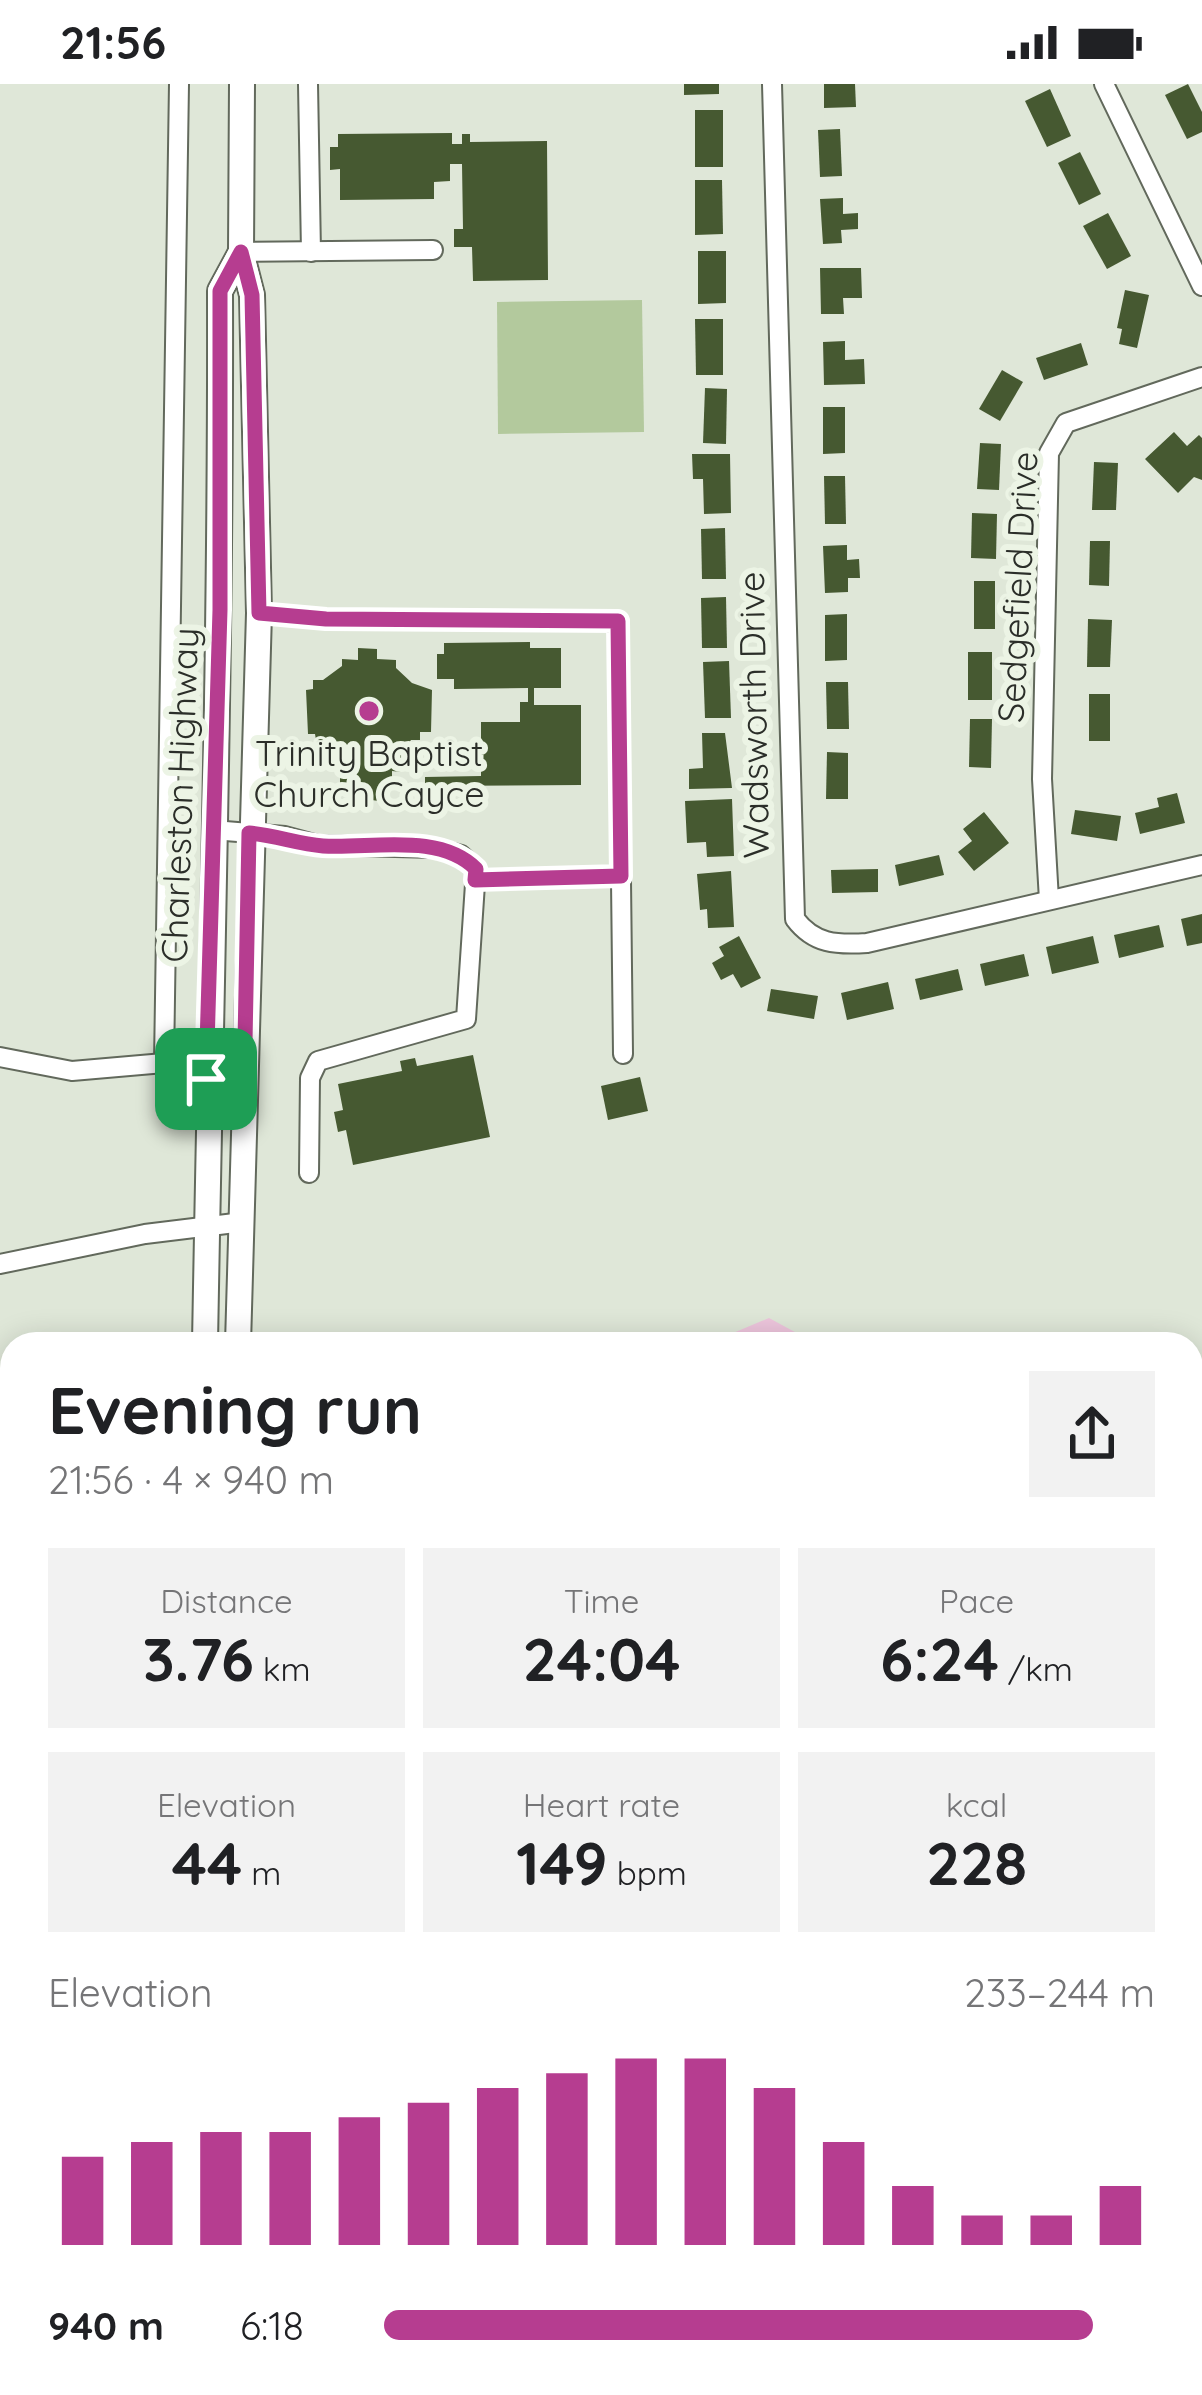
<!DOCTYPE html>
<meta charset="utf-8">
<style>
body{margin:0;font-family:Quicksand,sans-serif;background:#f2f2f2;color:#202124;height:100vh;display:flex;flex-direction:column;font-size:45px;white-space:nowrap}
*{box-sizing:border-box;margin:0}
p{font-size:39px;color:#757577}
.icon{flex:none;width:66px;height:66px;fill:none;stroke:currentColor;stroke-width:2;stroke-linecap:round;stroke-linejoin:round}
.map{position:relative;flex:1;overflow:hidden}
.details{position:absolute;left:0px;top:1248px;width:1203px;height:1065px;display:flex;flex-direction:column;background:#fff;border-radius:36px 36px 0 0;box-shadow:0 6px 30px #0003}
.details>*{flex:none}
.pin{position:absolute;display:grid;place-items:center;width:102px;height:102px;color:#fff;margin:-51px;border-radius:24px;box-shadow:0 6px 18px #0006}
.round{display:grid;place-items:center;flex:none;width:126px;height:126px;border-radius:0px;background:#f2f2f2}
.overview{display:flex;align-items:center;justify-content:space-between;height:204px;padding:0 48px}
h1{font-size:66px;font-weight:700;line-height:90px}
.figures{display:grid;grid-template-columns:repeat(3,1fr);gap:18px;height:204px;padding:12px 48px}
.figures div{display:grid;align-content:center;border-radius:0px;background:#f2f2f2;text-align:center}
.figures b{font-size:60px;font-weight:700}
.figures small{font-size:33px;font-weight:400}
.figures p{font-size:33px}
.chart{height:336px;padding:24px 48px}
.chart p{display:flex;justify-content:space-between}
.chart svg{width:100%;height:216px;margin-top:12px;stroke:#b63d90;stroke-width:6}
ul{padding:0 48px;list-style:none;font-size:39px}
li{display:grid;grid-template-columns:192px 144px 1fr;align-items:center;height:90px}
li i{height:30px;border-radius:15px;background:#b63d90}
.status{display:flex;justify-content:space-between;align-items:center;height:84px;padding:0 60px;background:#fff;direction:ltr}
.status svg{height:33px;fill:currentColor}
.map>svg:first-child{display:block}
.green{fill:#edc5dc}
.water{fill:#b3c99d}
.building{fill:#465931}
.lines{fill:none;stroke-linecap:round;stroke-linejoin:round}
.minor-casing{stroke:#62695c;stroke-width:22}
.major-casing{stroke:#62695c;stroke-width:28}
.minor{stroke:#fff;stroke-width:18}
.major{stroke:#fff;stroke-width:24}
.route-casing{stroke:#fff;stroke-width:24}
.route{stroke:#b63d90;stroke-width:15}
.poi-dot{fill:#b63d90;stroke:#ecf4e5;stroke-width:4.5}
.labels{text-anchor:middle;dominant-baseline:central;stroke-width:12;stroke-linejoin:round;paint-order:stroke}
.street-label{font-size:36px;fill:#2b2e29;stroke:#ecf4e5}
.poi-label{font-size:36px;fill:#2b2e29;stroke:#ecf4e5}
</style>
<div class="status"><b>21:56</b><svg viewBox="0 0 49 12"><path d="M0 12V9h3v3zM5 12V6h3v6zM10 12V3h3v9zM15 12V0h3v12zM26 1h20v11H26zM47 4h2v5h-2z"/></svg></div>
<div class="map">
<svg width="1202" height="2311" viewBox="0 0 1202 2311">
<rect width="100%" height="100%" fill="#dfe7d8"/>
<g class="green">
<path d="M 769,1234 L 817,1260 L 707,1260 Z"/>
<path d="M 1191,1579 L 1202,1599 L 1202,2233 L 1191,2234 Z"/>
<path d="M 1191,2258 L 1202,2263 L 1202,2311 L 859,2311 L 854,2301 L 1191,2301 Z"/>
<path d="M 346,2301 L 536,2301 L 539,2311 L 350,2311 Z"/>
</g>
<path class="water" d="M 642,216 L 644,348 L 498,350 L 497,218 Z"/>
<g class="building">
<path d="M 684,0 L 719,0 L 719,10 L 684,11 Z"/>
<path d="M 824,0 L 855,0 L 856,23 L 824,24 Z"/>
<path d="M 1188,0 L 1202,28 L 1202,48 L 1187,55 L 1165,11 Z"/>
<path d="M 1050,5 L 1071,52 L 1047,63 L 1025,17 Z"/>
<rect x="695" y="26" width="28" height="57"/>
<path d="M 840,45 L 842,92 L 820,93 L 818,46 Z"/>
<path d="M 452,49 L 452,60 L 462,60 L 462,50 L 470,50 L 470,58 L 547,57 L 548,196 L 473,197 L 472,163 L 454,163 L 454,145 L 463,145 L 462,80 L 450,80 L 450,97 L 434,98 L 434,115 L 340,116 L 340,85 L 330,86 L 330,63 L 338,63 L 338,50 Z"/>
<path d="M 1080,68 L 1101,110 L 1079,121 L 1058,79 Z"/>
<path d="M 695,96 L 722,96 L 723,150 L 695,151 Z"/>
<path d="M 843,114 L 843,130 L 858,129 L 858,145 L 841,146 L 842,159 L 823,160 L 820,115 Z"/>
<path d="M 1108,129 L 1131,172 L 1107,185 L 1083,142 Z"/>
<path d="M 698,167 L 726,167 L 726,219 L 698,220 Z"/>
<path d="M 820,184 L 861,184 L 862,214 L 843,214 L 844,230 L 821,230 Z"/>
<path d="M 1125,206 L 1149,211 L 1137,264 L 1119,260 L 1122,245 L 1117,244 Z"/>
<path d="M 695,235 L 723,235 L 723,291 L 696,291 Z"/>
<path d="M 845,257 L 845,276 L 864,275 L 865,300 L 824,301 L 823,258 Z"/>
<path d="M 1081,259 L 1088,281 L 1044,296 L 1036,274 Z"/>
<path d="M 1002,286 L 1023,298 L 1000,337 L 979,325 Z"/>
<path d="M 705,304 L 727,305 L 726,360 L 703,359 Z"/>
<path d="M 823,323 L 845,323 L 845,369 L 823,370 Z"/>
<path d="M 1174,348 L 1187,362 L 1199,351 L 1202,354 L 1202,396 L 1194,393 L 1178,409 L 1145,375 Z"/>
<path d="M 980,359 L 1001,360 L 999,406 L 977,405 Z"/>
<path d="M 692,370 L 730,370 L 731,429 L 704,430 L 703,395 L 693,395 Z"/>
<path d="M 1094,378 L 1118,379 L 1116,426 L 1092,426 Z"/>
<path d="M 824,392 L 845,392 L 846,440 L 825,440 Z"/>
<path d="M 972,429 L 997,430 L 996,475 L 971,474 Z"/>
<path d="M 725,444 L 726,495 L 702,495 L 701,445 Z"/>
<path d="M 1090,457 L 1110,457 L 1109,502 L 1089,501 Z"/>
<path d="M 847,461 L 847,476 L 859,475 L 860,494 L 848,494 L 848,508 L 825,509 L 823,462 Z"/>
<rect x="974" y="497" width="21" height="48"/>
<path d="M 726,513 L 727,564 L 702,564 L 701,514 Z"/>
<path d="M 847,530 L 847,576 L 825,577 L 825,531 Z"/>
<path d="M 1088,535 L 1112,536 L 1110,583 L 1087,583 Z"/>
<path d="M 530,558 L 530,564 L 561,564 L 561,604 L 534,604 L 534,621 L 581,621 L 581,701 L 425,702 L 425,693 L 481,692 L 481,638 L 520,638 L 520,618 L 528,618 L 528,604 L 454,605 L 454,595 L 437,595 L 437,570 L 444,570 L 444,559 Z"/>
<path d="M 358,564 L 377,565 L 377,575 L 396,576 L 396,584 L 412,599 L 432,606 L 431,648 L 420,648 L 420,656 L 411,656 L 401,670 L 401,688 L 392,687 L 392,703 L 385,704 L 379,717 L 348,713 L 348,703 L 340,703 L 340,683 L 348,683 L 347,677 L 340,677 L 340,668 L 324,656 L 316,656 L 315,650 L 308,650 L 306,606 L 313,605 L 313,596 L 323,596 L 342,582 L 342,575 L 358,576 Z"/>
<rect x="968" y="568" width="24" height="48"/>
<path d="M 729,577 L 731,634 L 705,634 L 703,578 Z"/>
<path d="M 826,598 L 848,598 L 849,645 L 827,645 Z"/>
<rect x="1089" y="610" width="21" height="47"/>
<path d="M 970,635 L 992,635 L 991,684 L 969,683 Z"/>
<path d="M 702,649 L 725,649 L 732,704 L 689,705 L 689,685 L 703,684 Z"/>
<path d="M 827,668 L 848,669 L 848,715 L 826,715 Z"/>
<path d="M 1177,709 L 1185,739 L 1140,750 L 1135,729 L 1159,723 L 1157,714 Z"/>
<path d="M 732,715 L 734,772 L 707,773 L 706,758 L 687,759 L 685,717 Z"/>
<path d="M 1075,726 L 1121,732 L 1117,757 L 1071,750 Z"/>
<path d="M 984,728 L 1009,759 L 974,787 L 958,768 L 972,757 L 963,745 Z"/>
<path d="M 939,771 L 944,791 L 899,802 L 895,781 Z"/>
<path d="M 878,785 L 878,808 L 832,809 L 831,786 Z"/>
<path d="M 731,787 L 734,843 L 708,844 L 707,825 L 700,826 L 697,790 Z"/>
<path d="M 1202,830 L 1202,859 L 1187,862 L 1181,835 Z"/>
<path d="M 1159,841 L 1164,863 L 1119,874 L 1114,851 Z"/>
<path d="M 739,852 L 761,894 L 741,904 L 733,890 L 721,896 L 712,879 L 724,872 L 719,863 Z"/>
<path d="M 1093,852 L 1099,879 L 1052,890 L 1046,863 Z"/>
<path d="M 1024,870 L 1029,892 L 985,902 L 980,880 Z"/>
<path d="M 958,885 L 963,906 L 920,916 L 915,895 Z"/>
<path d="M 888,898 L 894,925 L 847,936 L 841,909 Z"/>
<path d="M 771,905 L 818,912 L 814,935 L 767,927 Z"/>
<path d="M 473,971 L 490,1053 L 353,1081 L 346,1046 L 338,1048 L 334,1028 L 343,1026 L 338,1000 L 402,987 L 400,977 L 415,974 L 417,982 Z"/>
<path d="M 640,993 L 648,1027 L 608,1036 L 601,1002 Z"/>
</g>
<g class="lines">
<defs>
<g id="minor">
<path d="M 308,0 L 311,168"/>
<path d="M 772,0 L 795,835 C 814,860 836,861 867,859 L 1202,781"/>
<path d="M 1104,0 L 1202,202"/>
<path d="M 241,168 L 433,166"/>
<path d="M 259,529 L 326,535 L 618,537 L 623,970"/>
<path d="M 213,746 L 285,752 L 318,761 L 434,764 L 461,771 L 476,785 L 466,935 L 318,977 L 310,994 L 309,1089"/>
<path d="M 475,796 L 621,792"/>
<path d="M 1049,816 L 1042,695 L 1049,369 L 1066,339 L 1202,293"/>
<path d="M 0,973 L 72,987 L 164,979 L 245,1011"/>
<path d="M 164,979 L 179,0"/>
<path d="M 0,1180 L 145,1150 L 243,1138"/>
<path d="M 0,1937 L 12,1928"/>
<path d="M 0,2164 L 12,2161"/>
<path d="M 0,2248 L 12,2240"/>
<path d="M 698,2301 L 705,2311"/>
<path d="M 598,2311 L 615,2301"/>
</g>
<g id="major">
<path d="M 205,1260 C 211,909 221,558 220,207 L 241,168"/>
<path d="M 238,1260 L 259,529 L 252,211 L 241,168 L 242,0"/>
<path d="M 313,2301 L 317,2311"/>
<path d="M 346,2301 L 350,2311"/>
</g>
</defs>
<use href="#minor" class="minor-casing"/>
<use href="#major" class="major-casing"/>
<use href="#minor" class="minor"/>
<use href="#major" class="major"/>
</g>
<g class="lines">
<defs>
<path id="route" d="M 241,168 L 252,211 L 259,529 L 326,535 L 618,537 L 621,792 L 475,796 L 476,785 C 439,748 371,765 323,762 C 298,760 274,751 249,749 L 244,1010 L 206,995 L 220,526 L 220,207 Z"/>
</defs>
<use href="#route" class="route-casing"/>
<use href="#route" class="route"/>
</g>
<circle class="poi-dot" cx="369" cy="627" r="12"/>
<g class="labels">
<g class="street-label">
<text transform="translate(1017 503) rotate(-87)">Sedgefield Drive</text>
<text transform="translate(753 631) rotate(-91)">Wadsworth Drive</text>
<text transform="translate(179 711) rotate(-88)">Charleston Highway</text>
</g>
<g class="poi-label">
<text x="369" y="668">Trinity Baptist<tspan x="369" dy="41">Church Cayce</tspan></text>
</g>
</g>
</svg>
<div class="pin" style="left:206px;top:995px;background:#1e9e55"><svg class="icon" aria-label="arrive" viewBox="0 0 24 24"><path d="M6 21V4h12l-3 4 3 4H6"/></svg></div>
<section class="details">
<div class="overview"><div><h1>Evening run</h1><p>21:56 · 4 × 940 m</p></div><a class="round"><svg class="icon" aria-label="share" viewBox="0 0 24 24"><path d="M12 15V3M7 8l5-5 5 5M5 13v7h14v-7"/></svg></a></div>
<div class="figures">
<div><p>Distance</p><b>3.76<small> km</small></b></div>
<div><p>Time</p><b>24:04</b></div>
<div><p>Pace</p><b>6:24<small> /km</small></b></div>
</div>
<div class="figures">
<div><p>Elevation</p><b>44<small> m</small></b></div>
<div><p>Heart rate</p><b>149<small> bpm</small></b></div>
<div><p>kcal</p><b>228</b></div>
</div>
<div class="chart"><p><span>Elevation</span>233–244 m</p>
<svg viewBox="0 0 160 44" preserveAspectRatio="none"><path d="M5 44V26M15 44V23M25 44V21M35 44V21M45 44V18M55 44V15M65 44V12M75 44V9M85 44V6M95 44V6M105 44V12M115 44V23M125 44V32M135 44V38M145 44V38M155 44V32"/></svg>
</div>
<ul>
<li><b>940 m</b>6:18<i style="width:92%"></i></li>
</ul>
</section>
</div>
